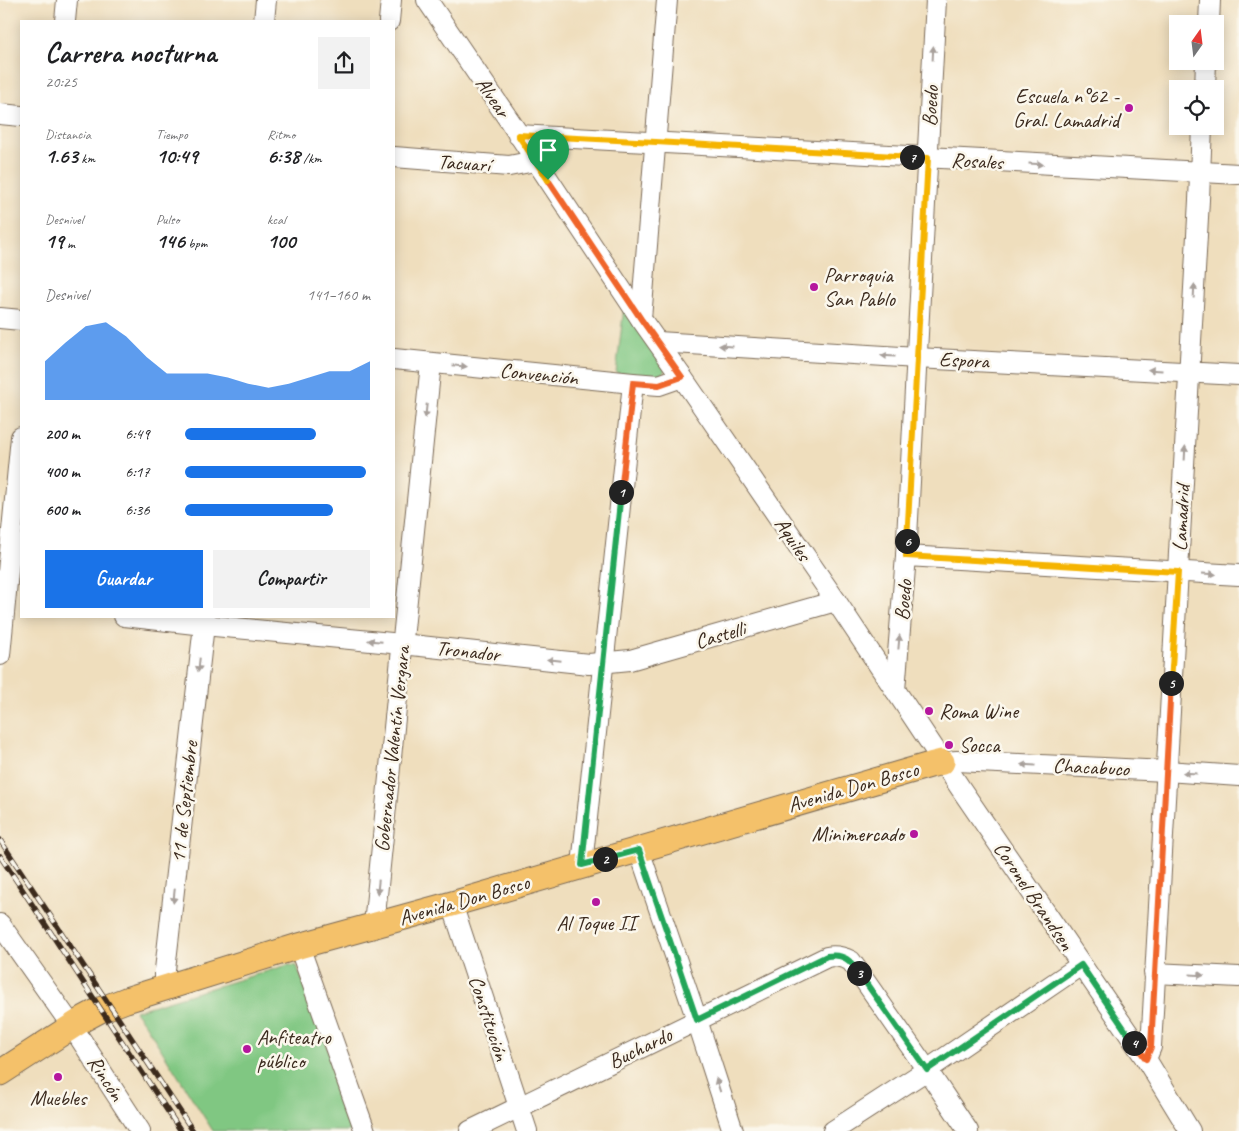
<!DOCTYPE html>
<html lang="es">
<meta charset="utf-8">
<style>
body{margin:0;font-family:Caveat,sans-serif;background:#f2f2f2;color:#202124;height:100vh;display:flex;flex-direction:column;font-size:19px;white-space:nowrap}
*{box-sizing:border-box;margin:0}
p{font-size:16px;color:#757577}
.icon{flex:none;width:28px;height:28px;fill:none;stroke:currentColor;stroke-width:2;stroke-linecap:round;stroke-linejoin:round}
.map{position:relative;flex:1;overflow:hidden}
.panel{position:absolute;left:20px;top:20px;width:375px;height:598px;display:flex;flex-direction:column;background:#fff;border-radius:0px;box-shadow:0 2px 12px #0003}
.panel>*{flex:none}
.needle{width:32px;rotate:14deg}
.tools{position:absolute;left:1169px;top:15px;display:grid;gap:10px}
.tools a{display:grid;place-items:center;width:55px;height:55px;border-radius:0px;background:#fff;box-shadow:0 2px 12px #0003;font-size:25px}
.pin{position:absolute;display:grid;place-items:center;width:42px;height:42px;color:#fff;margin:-51px -21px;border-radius:50% 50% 50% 0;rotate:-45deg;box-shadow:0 0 5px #0007}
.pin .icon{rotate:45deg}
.km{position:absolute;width:25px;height:25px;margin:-12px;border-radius:50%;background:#222;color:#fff;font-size:14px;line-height:25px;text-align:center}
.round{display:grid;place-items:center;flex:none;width:52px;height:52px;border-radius:0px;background:#f2f2f2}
.overview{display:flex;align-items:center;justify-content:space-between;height:85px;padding:0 25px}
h1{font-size:28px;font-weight:600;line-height:38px}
.metrics{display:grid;grid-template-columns:repeat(3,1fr);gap:8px;height:85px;padding:5px 25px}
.metrics div{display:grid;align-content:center}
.metrics b{font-size:21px;font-weight:600}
.metrics small{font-size:14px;font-weight:400}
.metrics p{font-size:14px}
.chart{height:140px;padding:10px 25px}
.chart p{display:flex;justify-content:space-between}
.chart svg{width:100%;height:90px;margin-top:5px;fill:#1a73e8;opacity:.7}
.primary-button{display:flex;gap:10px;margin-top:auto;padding:10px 25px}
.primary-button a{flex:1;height:58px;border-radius:0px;background:#1a73e8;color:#fff;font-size:20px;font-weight:600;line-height:58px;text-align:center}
.primary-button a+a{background:#f2f2f2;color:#202124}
ul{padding:0 25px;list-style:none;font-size:16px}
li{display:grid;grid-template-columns:80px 60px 1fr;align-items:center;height:38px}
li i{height:12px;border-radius:6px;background:#1a73e8}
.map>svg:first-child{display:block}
.green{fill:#80c782;stroke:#5e7850}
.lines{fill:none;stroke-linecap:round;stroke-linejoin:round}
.minor-casing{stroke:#7a6956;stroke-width:22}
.major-casing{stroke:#7a6956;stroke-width:27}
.minor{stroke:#fff;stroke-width:20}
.major{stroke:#f4c16a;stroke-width:25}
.rail-casing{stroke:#3b2a1e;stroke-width:5.5}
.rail{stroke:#fbf7ec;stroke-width:4;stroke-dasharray:11;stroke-linecap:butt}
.oneway{fill:#a79f9a}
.split-1-casing{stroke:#fff;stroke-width:10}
.split-2-casing{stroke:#fff;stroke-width:10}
.split-3-casing{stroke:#fff;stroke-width:10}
.split-4-casing{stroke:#fff;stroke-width:10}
.split-5-casing{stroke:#fff;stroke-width:10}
.split-6-casing{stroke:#fff;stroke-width:10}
.split-7-casing{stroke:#fff;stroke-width:10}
.split-8-casing{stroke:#fff;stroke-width:10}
.split-1{stroke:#f0652b;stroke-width:6}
.split-2{stroke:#22a559;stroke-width:6}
.split-3{stroke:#22a559;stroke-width:6}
.split-4{stroke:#22a559;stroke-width:6}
.split-5{stroke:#f0652b;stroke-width:6}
.split-6{stroke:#f5b400;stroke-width:6}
.split-7{stroke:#f5b400;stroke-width:6}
.split-8{stroke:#f5b400;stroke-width:6}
.poi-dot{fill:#b5179e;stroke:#fbf7ec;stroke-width:2}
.labels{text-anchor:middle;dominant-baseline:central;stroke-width:5;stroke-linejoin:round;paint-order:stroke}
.poi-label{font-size:21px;fill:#3b2a1e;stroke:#fbf7ec;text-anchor:start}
.street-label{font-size:21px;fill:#3b2a1e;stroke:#fbf7ec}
</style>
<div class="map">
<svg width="1239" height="1131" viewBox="0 0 1239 1131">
<rect width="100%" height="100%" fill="#fbf7ec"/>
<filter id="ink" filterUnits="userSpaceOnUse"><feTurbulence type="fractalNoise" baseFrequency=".02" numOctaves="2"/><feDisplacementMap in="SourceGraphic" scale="10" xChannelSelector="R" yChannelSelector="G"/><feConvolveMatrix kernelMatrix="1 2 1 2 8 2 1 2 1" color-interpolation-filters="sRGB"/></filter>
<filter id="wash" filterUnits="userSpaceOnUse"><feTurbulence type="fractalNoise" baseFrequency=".0096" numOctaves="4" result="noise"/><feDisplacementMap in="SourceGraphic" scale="20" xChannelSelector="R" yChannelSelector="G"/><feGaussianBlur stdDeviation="1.12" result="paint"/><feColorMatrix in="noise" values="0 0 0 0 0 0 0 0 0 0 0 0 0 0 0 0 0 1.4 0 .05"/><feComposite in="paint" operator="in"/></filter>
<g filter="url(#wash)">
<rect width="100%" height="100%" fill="#efdebd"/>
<g class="green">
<path d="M 624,307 L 665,370 L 662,374 L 658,377 L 616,373 Z"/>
<path d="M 288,965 L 297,966 L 359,1131 L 213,1131 L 145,1024 L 135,1011 Z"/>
</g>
</g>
<g filter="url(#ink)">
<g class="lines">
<defs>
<g id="minor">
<path d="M 427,0 L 509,120 L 641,319 L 682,377 L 836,601 L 961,789 L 1146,1059 L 1190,1131"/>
<path d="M 65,21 L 67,0"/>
<path d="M 264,21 L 266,0"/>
<path d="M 389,21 L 391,0"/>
<path d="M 1209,24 L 1210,0"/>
<path d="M 1205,89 L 1206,61"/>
<path d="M 0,114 L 21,116"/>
<path d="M 518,135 L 1239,174"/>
<path d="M 394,157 L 509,166 L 535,161"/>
<path d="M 0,318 L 21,320"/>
<path d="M 641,319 L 667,0"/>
<path d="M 658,342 L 917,358 L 1239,375"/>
<path d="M 394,359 L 633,383 L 659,385 L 682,377"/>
<path d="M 906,556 L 1239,575"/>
<path d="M 124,616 L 204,625 L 402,644 L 589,664 L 630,660 L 836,601"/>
<path d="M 0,655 L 21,437"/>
<path d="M 895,690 L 906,556 L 936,0"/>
<path d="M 942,762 L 957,761 L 1166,771 L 1239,776"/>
<path d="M 639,850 L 697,1020 L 733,1131"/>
<path d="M 582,865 L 633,383"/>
<path d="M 452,904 L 527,1131"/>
<path d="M 0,924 L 72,1026 L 140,1131"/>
<path d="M 374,925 L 431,363"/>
<path d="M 299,946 L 365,1131"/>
<path d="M 1154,973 L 1239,977"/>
<path d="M 165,988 L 165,970 L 205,616"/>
<path d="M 1146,1059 L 1151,1047 L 1199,200 L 1202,126"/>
<path d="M 470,1131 L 827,957 C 836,955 843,957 851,961 L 927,1070 L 968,1131"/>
<path d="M 833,1131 L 927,1070 L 1081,965"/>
</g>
<path id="major" d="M 0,1073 L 85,1018 L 100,1010 L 126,1000 L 299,946 L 452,904 L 930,765 L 942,762"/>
</defs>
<use href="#minor" class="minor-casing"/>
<use href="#major" class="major-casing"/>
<use href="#minor" class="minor"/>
<use href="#major" class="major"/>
<defs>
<g id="rail">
<path d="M 0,840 L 193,1131"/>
<path d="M 0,856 C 61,947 120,1040 181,1131"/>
</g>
</defs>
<use href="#rail" class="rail-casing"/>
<use href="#rail" class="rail"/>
</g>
<defs><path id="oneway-solid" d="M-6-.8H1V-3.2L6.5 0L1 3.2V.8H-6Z" transform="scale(1.25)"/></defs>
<g class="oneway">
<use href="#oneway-solid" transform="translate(933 53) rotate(-87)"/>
<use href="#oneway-solid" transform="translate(1036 164) rotate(3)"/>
<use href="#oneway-solid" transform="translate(1194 291) rotate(-87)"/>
<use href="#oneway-solid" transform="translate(726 346) rotate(-177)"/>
<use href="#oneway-solid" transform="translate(888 356) rotate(-177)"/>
<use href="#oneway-solid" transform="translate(460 366) rotate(6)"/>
<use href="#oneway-solid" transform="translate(1155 370) rotate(-177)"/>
<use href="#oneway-solid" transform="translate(426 411) rotate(96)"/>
<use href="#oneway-solid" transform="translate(1185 453) rotate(-87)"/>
<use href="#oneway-solid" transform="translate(1209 574) rotate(3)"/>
<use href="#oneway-solid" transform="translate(375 641) rotate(-175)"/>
<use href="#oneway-solid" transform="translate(899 642) rotate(-85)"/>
<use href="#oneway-solid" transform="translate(554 660) rotate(-174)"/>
<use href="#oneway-solid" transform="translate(199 665) rotate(96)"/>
<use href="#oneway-solid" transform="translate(1028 765) rotate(-177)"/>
<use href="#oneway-solid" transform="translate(1190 773) rotate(-176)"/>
<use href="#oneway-solid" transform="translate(378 887) rotate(96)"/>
<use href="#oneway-solid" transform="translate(174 896) rotate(96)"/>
<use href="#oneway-solid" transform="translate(1197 975) rotate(3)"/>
<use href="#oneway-solid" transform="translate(718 1085) rotate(-108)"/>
</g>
</g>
<g class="lines" filter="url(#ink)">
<defs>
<path id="split-1" d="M 548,180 L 641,319 L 682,377 L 659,385 L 633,383 L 621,492"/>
<path id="split-2" d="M 605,859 L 582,865 L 621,492"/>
<path id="split-3" d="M 605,859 L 639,850 L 697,1020 L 827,956 C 844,953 851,961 859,973"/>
<path id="split-4" d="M 859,973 L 927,1070 L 1081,965 L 1134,1043"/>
<path id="split-5" d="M 1134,1043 L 1146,1059 L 1151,1047 L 1171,683"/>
<path id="split-6" d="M 907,541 L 906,556 L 1178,572 L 1171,683"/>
<path id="split-7" d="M 907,541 L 928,158 L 912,157"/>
<path id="split-8" d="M 548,180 L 518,135 L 656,142 L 912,157"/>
</defs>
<use href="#split-1" class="split-1-casing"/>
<use href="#split-2" class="split-2-casing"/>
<use href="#split-3" class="split-3-casing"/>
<use href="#split-4" class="split-4-casing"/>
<use href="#split-5" class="split-5-casing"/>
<use href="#split-6" class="split-6-casing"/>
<use href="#split-7" class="split-7-casing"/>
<use href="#split-8" class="split-8-casing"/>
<use href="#split-1" class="split-1"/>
<use href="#split-2" class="split-2"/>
<use href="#split-3" class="split-3"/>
<use href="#split-4" class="split-4"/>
<use href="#split-5" class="split-5"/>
<use href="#split-6" class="split-6"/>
<use href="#split-7" class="split-7"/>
<use href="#split-8" class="split-8"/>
</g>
<g class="poi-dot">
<circle cx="1129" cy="108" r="5"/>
<circle cx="814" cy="287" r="5"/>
<circle cx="929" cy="711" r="5"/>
<circle cx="949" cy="745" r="5"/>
<circle cx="914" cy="834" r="5"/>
<circle cx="596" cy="902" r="5"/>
<circle cx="247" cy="1049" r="5"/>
<circle cx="58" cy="1077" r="5"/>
</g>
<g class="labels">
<g class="poi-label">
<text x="1119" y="96" text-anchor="end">Escuela n°62 -<tspan x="1119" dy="24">Gral. Lamadrid</tspan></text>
<text x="824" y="275">Parroquia<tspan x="824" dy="24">San Pablo</tspan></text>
<text x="939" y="711">Roma Wine</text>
<text x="959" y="745">Socca</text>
<text x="904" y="834" text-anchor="end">Minimercado</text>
<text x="596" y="923" text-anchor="middle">Al Toque II</text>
<text x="257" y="1037">Anfiteatro<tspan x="257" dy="24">público</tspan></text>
<text x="58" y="1098" text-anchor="middle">Muebles</text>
</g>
<g class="street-label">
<text transform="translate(493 97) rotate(56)">Alvear</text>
<text transform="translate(930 106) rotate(-87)">Boedo</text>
<text transform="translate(977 161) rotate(3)">Rosales</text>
<text transform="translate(464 163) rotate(4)">Tacuarí</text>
<text transform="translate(964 360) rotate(3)">Espora</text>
<text transform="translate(539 374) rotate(6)">Convención</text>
<text transform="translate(1181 518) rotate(-87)">Lamadrid</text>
<text transform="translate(793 539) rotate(56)">Aquiles</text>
<text transform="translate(903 600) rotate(-85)">Boedo</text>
<text transform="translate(720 635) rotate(-16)">Castelli</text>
<text transform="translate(468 651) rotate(6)">Tronador</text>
<text transform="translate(392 749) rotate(-84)">Gobernador Valentín Vergara</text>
<text transform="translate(1091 767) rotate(3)">Chacabuco</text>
<text transform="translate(853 787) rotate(-16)">Avenida Don Bosco</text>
<text transform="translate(184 802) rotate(-84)">11 de Septiembre</text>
<text transform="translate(1034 896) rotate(56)">Coronel Brandsen</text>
<text transform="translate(464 900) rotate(-16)">Avenida Don Bosco</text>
<text transform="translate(489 1018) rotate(72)">Constitución</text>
<text transform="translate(640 1048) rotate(-26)">Buchardo</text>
<text transform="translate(106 1078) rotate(57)">Rincón</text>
</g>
</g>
</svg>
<div class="tools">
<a><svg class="needle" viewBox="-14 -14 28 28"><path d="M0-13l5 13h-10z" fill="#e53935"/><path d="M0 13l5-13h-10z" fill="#757577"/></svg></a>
<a><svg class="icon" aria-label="locate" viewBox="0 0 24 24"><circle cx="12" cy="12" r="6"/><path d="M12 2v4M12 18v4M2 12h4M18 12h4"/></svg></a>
</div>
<div class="pin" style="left:548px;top:180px;background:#1e9e55"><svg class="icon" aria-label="arrive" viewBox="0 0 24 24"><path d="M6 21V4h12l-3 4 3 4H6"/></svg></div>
<b class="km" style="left:621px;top:492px">1</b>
<b class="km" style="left:605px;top:859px">2</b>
<b class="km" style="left:859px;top:973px">3</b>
<b class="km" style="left:1134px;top:1043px">4</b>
<b class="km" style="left:1171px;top:683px">5</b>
<b class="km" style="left:907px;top:541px">6</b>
<b class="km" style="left:912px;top:157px">7</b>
<section class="panel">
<div class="overview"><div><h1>Carrera nocturna</h1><p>20:25</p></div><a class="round"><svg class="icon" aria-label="share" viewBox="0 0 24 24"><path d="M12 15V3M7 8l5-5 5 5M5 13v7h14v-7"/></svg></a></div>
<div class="metrics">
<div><p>Distancia</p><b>1.63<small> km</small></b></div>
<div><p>Tiempo</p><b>10:49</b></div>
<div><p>Ritmo</p><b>6:38<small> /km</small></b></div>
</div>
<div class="metrics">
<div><p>Desnivel</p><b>19<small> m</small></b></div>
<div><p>Pulso</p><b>146<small> bpm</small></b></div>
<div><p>kcal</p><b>100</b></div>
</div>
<div class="chart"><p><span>Desnivel</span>141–160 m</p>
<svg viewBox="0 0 160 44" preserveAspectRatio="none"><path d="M0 44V25L10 16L20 8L30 6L40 13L50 23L60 31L70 31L80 31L90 33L100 36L110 38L120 36L130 33L140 30L150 30L160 25V44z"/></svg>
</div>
<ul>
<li><b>200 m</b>6:49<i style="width:71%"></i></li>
<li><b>400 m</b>6:17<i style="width:98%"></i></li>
<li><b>600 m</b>6:36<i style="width:80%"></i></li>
</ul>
<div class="primary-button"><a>Guardar</a><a>Compartir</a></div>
</section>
</div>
